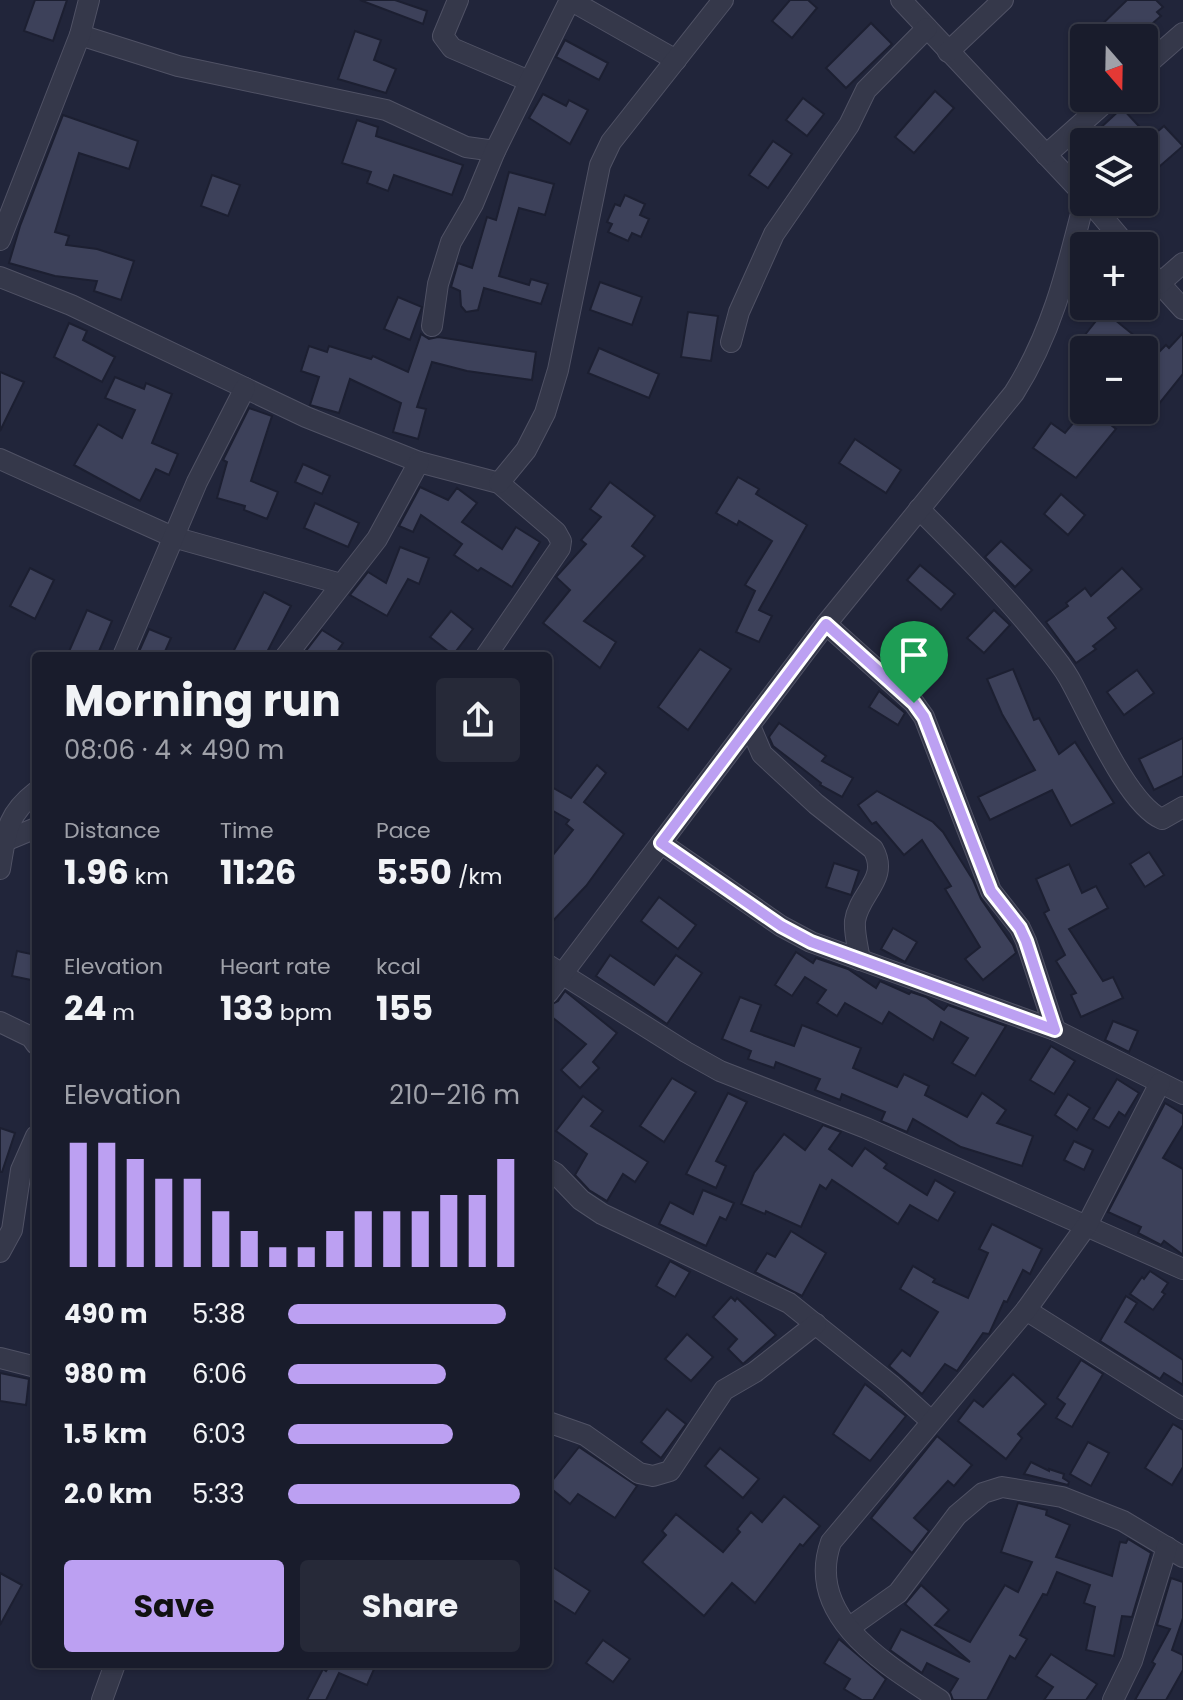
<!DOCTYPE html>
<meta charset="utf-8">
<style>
body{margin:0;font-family:Poppins,sans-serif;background:#262938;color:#f1f3f6;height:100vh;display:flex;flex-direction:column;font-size:30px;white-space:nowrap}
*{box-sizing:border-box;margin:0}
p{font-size:26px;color:#9fa1a9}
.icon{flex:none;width:44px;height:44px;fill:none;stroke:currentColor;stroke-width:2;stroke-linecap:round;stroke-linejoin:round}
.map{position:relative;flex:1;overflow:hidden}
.panel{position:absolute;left:32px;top:652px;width:520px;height:1016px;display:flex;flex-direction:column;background:#191c2c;border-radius:8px;box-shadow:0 2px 6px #0004,0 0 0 2px #373a48}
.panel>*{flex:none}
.needle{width:52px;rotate:160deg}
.controls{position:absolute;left:1070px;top:24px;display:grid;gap:16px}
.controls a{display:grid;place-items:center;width:88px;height:88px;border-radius:8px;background:#191c2c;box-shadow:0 2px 6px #0004,0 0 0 2px #373a48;font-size:40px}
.pin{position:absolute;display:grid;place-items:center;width:68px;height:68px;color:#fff;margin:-82px -34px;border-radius:50% 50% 50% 0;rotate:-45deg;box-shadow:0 0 8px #0007}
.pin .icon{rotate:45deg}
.round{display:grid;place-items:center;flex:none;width:84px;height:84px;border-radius:8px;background:#262938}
.overview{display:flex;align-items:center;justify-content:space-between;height:136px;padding:0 32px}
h1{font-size:44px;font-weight:700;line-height:60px}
.figures{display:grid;grid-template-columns:repeat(3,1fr);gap:12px;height:136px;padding:8px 32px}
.figures div{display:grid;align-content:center}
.figures b{font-size:34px;font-weight:700}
.figures small{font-size:22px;font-weight:400}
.figures p{font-size:22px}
.chart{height:224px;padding:16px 32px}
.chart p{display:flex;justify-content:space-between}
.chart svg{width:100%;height:144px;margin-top:8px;stroke:#bca0f2;stroke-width:6}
.action{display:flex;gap:16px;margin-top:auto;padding:16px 32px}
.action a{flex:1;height:92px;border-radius:8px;background:#bca0f2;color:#111;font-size:32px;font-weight:700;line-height:92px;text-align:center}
.action a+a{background:#262938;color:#f1f3f6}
ul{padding:0 32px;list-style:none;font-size:26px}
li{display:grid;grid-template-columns:128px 96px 1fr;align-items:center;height:60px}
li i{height:20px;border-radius:10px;background:#bca0f2}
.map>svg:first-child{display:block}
.building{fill:#3d415a;stroke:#1c1f31;stroke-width:2}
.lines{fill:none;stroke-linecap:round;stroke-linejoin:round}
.street-casing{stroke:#505265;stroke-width:22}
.street{stroke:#35384a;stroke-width:20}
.route-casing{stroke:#fff;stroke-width:16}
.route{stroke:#bca0f2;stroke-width:10}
</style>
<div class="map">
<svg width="1183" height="1700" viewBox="0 0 1183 1700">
<rect width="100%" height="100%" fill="#21253a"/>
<g class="building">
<path d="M 35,0 L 67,0 L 53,41 L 24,31 Z"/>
<path d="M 360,0 L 395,0 L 427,11 L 423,24 Z"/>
<path d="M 790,0 L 808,0 L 817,8 L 792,38 L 772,21 Z"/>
<path d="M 1127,0 L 1156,0 L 1163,7 L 1157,12 L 1161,16 L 1136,38 L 1088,38 Z"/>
<path d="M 871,23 L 892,44 L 846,88 L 826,68 Z"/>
<path d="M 355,31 L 381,40 L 374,60 L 396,69 L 386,93 L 338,79 Z"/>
<path d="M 565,40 L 608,63 L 599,80 L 556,57 Z"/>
<path d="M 935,91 L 954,108 L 914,153 L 895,137 Z"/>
<path d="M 543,94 L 566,106 L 569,100 L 588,110 L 570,144 L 529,118 Z"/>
<path d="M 803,98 L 824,114 L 807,136 L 786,120 Z"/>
<path d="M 1122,108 L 1150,138 L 1164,126 L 1183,146 L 1144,180 L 1146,142 L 1085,142 Z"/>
<path d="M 63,115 L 138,141 L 129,169 L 79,153 L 55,232 L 69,236 L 66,245 L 97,249 L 134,261 L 121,300 L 94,291 L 97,281 L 55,276 L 9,263 L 20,226 Z"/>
<path d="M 357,120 L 378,127 L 376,136 L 463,165 L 452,195 L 394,175 L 388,191 L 367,183 L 371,172 L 342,163 Z"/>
<path d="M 773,141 L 792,154 L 768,188 L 749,175 Z"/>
<path d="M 509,172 L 554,184 L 545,215 L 519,208 L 499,276 L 529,285 L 531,279 L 548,284 L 541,304 L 484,288 L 478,310 L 466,312 L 461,306 L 460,291 L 451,287 L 458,263 L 472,268 L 487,217 L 496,220 Z"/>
<path d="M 212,175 L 240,185 L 228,216 L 201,206 Z"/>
<path d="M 625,195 L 645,204 L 640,215 L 649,219 L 641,237 L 632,233 L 628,241 L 608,232 L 612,224 L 607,222 L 615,204 L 620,206 Z"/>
<path d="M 600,282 L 642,297 L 632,325 L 590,310 Z"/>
<path d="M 398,297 L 422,307 L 410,340 L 384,329 Z"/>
<path d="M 1104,311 L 1157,354 L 1166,345 L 1169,348 L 1183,333 L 1183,374 L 1154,410 L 1144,402 L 1144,350 L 1101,350 L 1084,336 Z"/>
<path d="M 688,312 L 718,316 L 711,361 L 681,357 Z"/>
<path d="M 69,323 L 87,331 L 83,340 L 115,357 L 102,382 L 54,357 Z"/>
<path d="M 421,334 L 429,339 L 438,337 L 536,352 L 532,380 L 467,371 L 432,362 L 417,407 L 426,409 L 418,439 L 393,432 L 401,403 L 350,379 L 339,413 L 310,405 L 319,377 L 301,371 L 309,346 L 327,352 L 329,346 L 371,359 L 373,356 L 408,372 Z"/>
<path d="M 599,348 L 659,374 L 649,398 L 588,373 Z"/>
<path d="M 0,372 L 24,382 L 0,431 Z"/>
<path d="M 115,377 L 144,389 L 146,383 L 172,394 L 152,443 L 178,454 L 169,475 L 156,469 L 140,501 L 74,465 L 98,424 L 122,438 L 135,410 L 105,398 Z"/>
<path d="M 249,408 L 272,416 L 251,481 L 278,492 L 267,519 L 244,510 L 245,506 L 217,498 L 227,462 L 223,460 Z"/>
<path d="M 1084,410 L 1092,410 L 1116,429 L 1076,478 L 1033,448 L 1051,423 L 1065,433 Z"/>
<path d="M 855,439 L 901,470 L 886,493 L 839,463 Z"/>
<path d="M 303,464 L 330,476 L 322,494 L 295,482 Z"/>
<path d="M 738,477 L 759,489 L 756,494 L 807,525 L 759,610 L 772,616 L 759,642 L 736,632 L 755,591 L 745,585 L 772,541 L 739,521 L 737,525 L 716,513 Z"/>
<path d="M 610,482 L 655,516 L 632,546 L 645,556 L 584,621 L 616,642 L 600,668 L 543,623 L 570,590 L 556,577 L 586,544 L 581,540 L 601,517 L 590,509 Z"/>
<path d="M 420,487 L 448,500 L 457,488 L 477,503 L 462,522 L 502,549 L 516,527 L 540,542 L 512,587 L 481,568 L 478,571 L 454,555 L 462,544 L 421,515 L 413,532 L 399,526 Z"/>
<path d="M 1061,494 L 1085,515 L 1068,535 L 1044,514 Z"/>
<path d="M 315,503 L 359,523 L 348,547 L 304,528 Z"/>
<path d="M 1001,541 L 1032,570 L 1015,587 L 985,557 Z"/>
<path d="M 400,547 L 429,558 L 419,584 L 408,579 L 387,616 L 350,595 L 368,572 L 386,583 Z"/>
<path d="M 920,565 L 955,594 L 941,610 L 907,580 Z"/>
<path d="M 30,568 L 54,580 L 35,619 L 10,606 Z"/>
<path d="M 1122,568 L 1142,589 L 1108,618 L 1116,628 L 1093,646 L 1096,649 L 1076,663 L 1046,622 L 1068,606 L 1066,603 L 1085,588 L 1091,596 Z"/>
<path d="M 264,592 L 291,606 L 265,656 L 231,656 Z"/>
<path d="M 87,610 L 112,621 L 97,656 L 67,656 Z"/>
<path d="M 994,610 L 1010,625 L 984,653 L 967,638 Z"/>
<path d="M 451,611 L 473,629 L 453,655 L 430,637 Z"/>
<path d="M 149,629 L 171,638 L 163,656 L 137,656 Z"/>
<path d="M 322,630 L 343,643 L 334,656 L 302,656 Z"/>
<path d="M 700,649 L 731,669 L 688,730 L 658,707 Z"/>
<path d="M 1013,669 L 1034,720 L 1039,718 L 1059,754 L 1075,742 L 1114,803 L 1071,826 L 1052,790 L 990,820 L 978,797 L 1035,770 L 1002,714 L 987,679 Z"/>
<path d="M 1137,670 L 1154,693 L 1124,715 L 1107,692 Z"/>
<path d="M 879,691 L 905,713 L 898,725 L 869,707 Z"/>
<path d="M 779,723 L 826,756 L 822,761 L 853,778 L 842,797 L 820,785 L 821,783 L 773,746 L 769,737 Z"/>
<path d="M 1183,738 L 1183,776 L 1154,790 L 1139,759 Z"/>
<path d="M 597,765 L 606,773 L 584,802 L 624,834 L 586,886 L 548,926 L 548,861 L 573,830 L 566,824 L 569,820 L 548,808 L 548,785 L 571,798 Z"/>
<path d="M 877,791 L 933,822 L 943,832 L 973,880 L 981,899 L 1013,945 L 1016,953 L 983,980 L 965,959 L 980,947 L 945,889 L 951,886 L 922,840 L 904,855 L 876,822 L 872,824 L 858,805 Z"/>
<path d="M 1149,852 L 1164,875 L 1145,887 L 1130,864 Z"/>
<path d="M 834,863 L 859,871 L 851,895 L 826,887 Z"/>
<path d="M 1069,864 L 1082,893 L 1096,886 L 1108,908 L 1069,929 L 1103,981 L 1113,977 L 1123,998 L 1081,1017 L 1071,995 L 1076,993 L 1056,961 L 1065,955 L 1044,913 L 1049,910 L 1036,879 Z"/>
<path d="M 659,897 L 696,925 L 678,949 L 641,921 Z"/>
<path d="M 893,928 L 917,942 L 905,962 L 881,949 Z"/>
<path d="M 17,951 L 36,955 L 36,981 L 12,976 Z"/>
<path d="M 796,952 L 813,963 L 816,958 L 848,969 L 876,988 L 880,981 L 909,994 L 911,992 L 926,997 L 944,1010 L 948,1005 L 1006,1026 L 975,1076 L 952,1063 L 968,1038 L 941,1022 L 933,1040 L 889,1012 L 882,1024 L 845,1003 L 837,1016 L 817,1003 L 826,990 L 805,977 L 792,996 L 775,985 Z"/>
<path d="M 610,955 L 654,985 L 676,955 L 702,973 L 667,1024 L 596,976 Z"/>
<path d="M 565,991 L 617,1033 L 593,1062 L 599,1068 L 580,1088 L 561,1070 L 586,1044 L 548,1014 L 548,1006 L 558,1001 Z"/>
<path d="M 740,997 L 761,1005 L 751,1031 L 794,1046 L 802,1025 L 861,1048 L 853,1068 L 897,1087 L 904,1074 L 929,1086 L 925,1095 L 967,1117 L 982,1093 L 1006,1110 L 997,1123 L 1033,1136 L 1022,1166 L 961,1147 L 913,1119 L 907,1132 L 881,1121 L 885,1112 L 842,1094 L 840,1100 L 815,1090 L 820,1079 L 776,1062 L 774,1068 L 748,1059 L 751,1051 L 722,1039 Z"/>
<path d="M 1113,1021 L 1138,1031 L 1129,1052 L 1105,1040 Z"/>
<path d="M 1051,1046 L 1075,1061 L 1054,1094 L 1030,1080 Z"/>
<path d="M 672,1078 L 696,1092 L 664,1142 L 640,1126 Z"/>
<path d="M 1117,1079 L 1139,1093 L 1125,1116 L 1119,1112 L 1109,1128 L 1093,1119 Z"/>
<path d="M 728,1093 L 747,1102 L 716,1161 L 726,1166 L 716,1188 L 686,1174 Z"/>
<path d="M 1068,1094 L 1090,1108 L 1077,1130 L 1055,1115 Z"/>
<path d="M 583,1096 L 603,1111 L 591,1126 L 648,1162 L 635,1182 L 623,1174 L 607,1201 L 589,1190 L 575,1175 L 587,1154 L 556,1131 Z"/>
<path d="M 1165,1103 L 1183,1114 L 1183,1125 L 1163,1158 L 1183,1169 L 1183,1255 L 1164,1241 L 1161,1245 L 1138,1233 L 1141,1227 L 1108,1212 Z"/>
<path d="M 823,1125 L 841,1132 L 829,1149 L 852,1166 L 865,1148 L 887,1164 L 884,1168 L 927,1195 L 935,1180 L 955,1192 L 938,1221 L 910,1205 L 898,1224 L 832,1180 L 826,1189 L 820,1185 L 801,1227 L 766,1211 L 765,1214 L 741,1204 L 754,1173 L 784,1134 L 805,1150 Z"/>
<path d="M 0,1128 L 15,1133 L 2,1172 L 0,1172 Z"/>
<path d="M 1074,1141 L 1093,1150 L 1084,1170 L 1064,1160 Z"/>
<path d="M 703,1190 L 734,1203 L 726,1220 L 720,1217 L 706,1246 L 659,1224 L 670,1202 L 693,1214 Z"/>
<path d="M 992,1224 L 1042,1249 L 1030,1274 L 1023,1270 L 1007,1302 L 1004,1301 L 989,1334 L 983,1333 L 957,1371 L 945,1364 L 922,1394 L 889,1366 L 902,1350 L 910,1356 L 938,1312 L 900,1289 L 913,1266 L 935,1279 L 933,1282 L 968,1298 L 988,1253 L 979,1249 Z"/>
<path d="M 791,1231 L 826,1253 L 802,1296 L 755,1272 L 767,1253 L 775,1257 Z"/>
<path d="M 670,1261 L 690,1272 L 675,1297 L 656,1286 Z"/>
<path d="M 1150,1271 L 1168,1283 L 1162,1292 L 1165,1294 L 1153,1310 L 1130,1294 L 1142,1277 L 1144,1279 Z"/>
<path d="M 1126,1296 L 1137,1303 L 1125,1322 L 1183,1360 L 1183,1385 L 1164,1373 L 1160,1379 L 1100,1341 Z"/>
<path d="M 731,1297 L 735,1301 L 737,1298 L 776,1335 L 743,1364 L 728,1349 L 737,1339 L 713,1317 Z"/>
<path d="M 687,1334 L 713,1357 L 691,1381 L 665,1359 Z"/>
<path d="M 1081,1360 L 1103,1374 L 1072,1427 L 1056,1418 L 1065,1404 L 1057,1398 Z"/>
<path d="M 0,1373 L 29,1379 L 26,1405 L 0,1401 Z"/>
<path d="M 1013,1374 L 1046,1404 L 1018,1434 L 1022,1438 L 1006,1459 L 958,1421 L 974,1400 L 983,1407 Z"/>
<path d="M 865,1384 L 906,1416 L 870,1461 L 833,1434 Z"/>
<path d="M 667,1409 L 686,1424 L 661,1458 L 641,1442 Z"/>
<path d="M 1173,1424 L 1183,1430 L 1183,1467 L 1172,1485 L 1145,1468 Z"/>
<path d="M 937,1436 L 972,1465 L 954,1486 L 948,1481 L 914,1518 L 929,1531 L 912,1553 L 871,1518 Z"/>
<path d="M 1088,1442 L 1109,1453 L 1091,1486 L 1070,1474 Z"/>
<path d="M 579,1447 L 637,1486 L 615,1518 L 578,1494 L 570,1504 L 548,1486 Z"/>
<path d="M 720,1448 L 759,1479 L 743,1498 L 705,1466 Z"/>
<path d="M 1031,1462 L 1049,1471 L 1049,1469 L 1064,1474 L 1063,1478 L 1069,1482 L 1068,1485 L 1024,1474 Z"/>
<path d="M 784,1496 L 820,1526 L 803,1546 L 800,1544 L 755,1603 L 732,1583 L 704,1616 L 642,1562 L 666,1535 L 662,1531 L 676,1514 L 723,1552 L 740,1532 L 737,1529 L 751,1512 L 762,1522 Z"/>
<path d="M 1018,1503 L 1047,1510 L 1046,1515 L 1070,1525 L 1056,1557 L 1112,1576 L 1120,1542 L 1126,1543 L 1128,1539 L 1151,1553 L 1132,1617 L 1122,1616 L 1114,1656 L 1086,1650 L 1095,1607 L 1084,1603 L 1090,1585 L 1057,1572 L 1047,1595 L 1043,1594 L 1020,1635 L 1027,1639 L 1015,1659 L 1010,1656 L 987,1700 L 953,1700 L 950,1692 L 958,1679 L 927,1663 L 922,1673 L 890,1650 L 901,1629 L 970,1662 L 905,1604 L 921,1585 L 949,1610 L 935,1625 L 970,1642 L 1005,1585 L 1018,1592 L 1032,1562 L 1001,1552 Z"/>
<path d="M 548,1564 L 590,1591 L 575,1614 L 548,1597 Z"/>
<path d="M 0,1573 L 22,1585 L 0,1625 Z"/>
<path d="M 1171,1578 L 1183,1582 L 1183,1618 L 1172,1650 L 1183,1655 L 1183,1670 L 1166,1700 L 1135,1700 L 1155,1664 L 1152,1662 L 1170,1629 L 1157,1625 Z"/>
<path d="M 839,1639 L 886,1679 L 873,1700 L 862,1700 L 844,1689 L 850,1679 L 824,1663 Z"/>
<path d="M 603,1640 L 630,1659 L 613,1682 L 586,1663 Z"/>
<path d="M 1051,1654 L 1097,1684 L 1086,1700 L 1044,1700 L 1053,1687 L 1036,1676 Z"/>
<path d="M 318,1664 L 367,1664 L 375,1667 L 367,1685 L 339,1673 L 326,1700 L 307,1700 L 323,1669 L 326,1671 L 328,1668 Z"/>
</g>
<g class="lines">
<defs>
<g id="street">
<path d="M 458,0 L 443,36 L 452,48 L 529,81"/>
<path d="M 901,0 L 1084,195"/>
<path d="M 80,35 L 178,66 L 386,110 L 466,147 L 495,151"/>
<path d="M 948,52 L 1003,0"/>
<path d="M 1144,67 L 1183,33"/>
<path d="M 1046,155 L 1110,98"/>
<path d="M 1090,202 L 1127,246"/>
<path d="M 0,240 L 80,35 L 89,0"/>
<path d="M 1144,266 L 1183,309"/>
<path d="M 0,277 L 71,305 L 306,417 L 419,462 L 499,483 L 556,532 L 561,541 L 560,548 L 486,656"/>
<path d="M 1159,284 L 1183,263"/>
<path d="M 432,326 L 438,284 L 451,242 L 473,204 L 495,151 L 570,0 L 676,60"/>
<path d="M 731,342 L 739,312 L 774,234 L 849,125 L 866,90 L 927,28"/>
<path d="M 0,459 L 173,537 L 341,584"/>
<path d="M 499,483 L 526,450 L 545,413 L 558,370 L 600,165 L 611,142 L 723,0"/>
<path d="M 919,509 C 959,549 1000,590 1036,634 C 1047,648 1060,662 1069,678 C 1089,713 1127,804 1162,819 L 1183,807"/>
<path d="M 826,624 L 914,703 L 924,717 L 991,891 L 1020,928 L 1026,941 L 1055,1030"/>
<path d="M 123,656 L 197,482 L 245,388"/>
<path d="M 286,656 L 377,539 L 419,462"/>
<path d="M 750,726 L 762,754 L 816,804 L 873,849 C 890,879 859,893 855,921 C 854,933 858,948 860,960"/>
<path d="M 0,843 L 36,828"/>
<path d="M 661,843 L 781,926 L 811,942 L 1055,1030 L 1183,1094"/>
<path d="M 0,869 C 6,834 6,815 36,792"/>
<path d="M 548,965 L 686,1052 L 720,1071 L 866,1128 L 1183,1269"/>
<path d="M 548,993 L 826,624 L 1014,393 C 1052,333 1067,270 1084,202"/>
<path d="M 0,1022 L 31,1037 L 36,1044"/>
<path d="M 548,1169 L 555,1173 L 581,1200 L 602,1214 L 789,1303 L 890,1384 L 931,1421"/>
<path d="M 0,1252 L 12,1230 L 21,1170 L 36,1136"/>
<path d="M 1026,1310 L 1183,1409"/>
<path d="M 0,1358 L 36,1367"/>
<path d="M 548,1422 L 585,1435 L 639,1473 L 653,1476 L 670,1471 L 724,1390 L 755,1372 L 816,1324"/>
<path d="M 850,1627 L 898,1593 L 957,1515 L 983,1493 L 1002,1487 L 1062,1497 L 1123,1521 L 1183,1557"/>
<path d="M 102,1700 L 115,1664"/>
<path d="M 940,1700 C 887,1665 804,1617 831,1542 L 1026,1310 L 1087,1225 L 1160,1083"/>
<path d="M 1113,1700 L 1132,1661 L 1167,1547"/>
</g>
</defs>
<use href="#street" class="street-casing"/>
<use href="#street" class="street"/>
</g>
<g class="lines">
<defs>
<path id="route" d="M 826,624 L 914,703 L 924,717 L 991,891 L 1020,928 L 1026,941 L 1055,1030 L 811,942 L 781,926 L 661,843 Z"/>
</defs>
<use href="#route" class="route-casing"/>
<use href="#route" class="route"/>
</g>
</svg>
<div class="controls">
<a><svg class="needle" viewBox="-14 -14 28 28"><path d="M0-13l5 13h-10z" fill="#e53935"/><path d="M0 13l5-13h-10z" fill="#9fa1a9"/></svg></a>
<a><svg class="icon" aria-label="layers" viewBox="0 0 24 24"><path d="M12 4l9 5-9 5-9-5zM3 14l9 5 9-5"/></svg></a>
<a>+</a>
<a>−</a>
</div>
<div class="pin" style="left:914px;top:703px;background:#1e9e55"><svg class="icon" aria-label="arrive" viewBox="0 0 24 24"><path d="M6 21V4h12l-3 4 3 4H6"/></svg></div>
<section class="panel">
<div class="overview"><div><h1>Morning run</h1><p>08:06 · 4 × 490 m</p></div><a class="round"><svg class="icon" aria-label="share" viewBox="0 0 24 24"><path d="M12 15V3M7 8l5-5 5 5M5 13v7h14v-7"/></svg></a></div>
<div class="figures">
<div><p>Distance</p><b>1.96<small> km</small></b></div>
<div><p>Time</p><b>11:26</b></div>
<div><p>Pace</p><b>5:50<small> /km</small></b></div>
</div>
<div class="figures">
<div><p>Elevation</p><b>24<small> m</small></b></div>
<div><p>Heart rate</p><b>133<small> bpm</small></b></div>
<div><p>kcal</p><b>155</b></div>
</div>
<div class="chart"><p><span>Elevation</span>210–216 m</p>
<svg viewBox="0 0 160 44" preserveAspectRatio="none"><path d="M5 44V6M15 44V6M25 44V11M35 44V17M45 44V17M55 44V27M65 44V33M75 44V38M85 44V38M95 44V33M105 44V27M115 44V27M125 44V27M135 44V22M145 44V22M155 44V11"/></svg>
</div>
<ul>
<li><b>490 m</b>5:38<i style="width:94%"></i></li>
<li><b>980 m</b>6:06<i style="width:68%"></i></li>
<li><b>1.5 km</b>6:03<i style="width:71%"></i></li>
<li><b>2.0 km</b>5:33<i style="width:100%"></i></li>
</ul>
<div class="action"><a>Save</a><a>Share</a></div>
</section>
</div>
